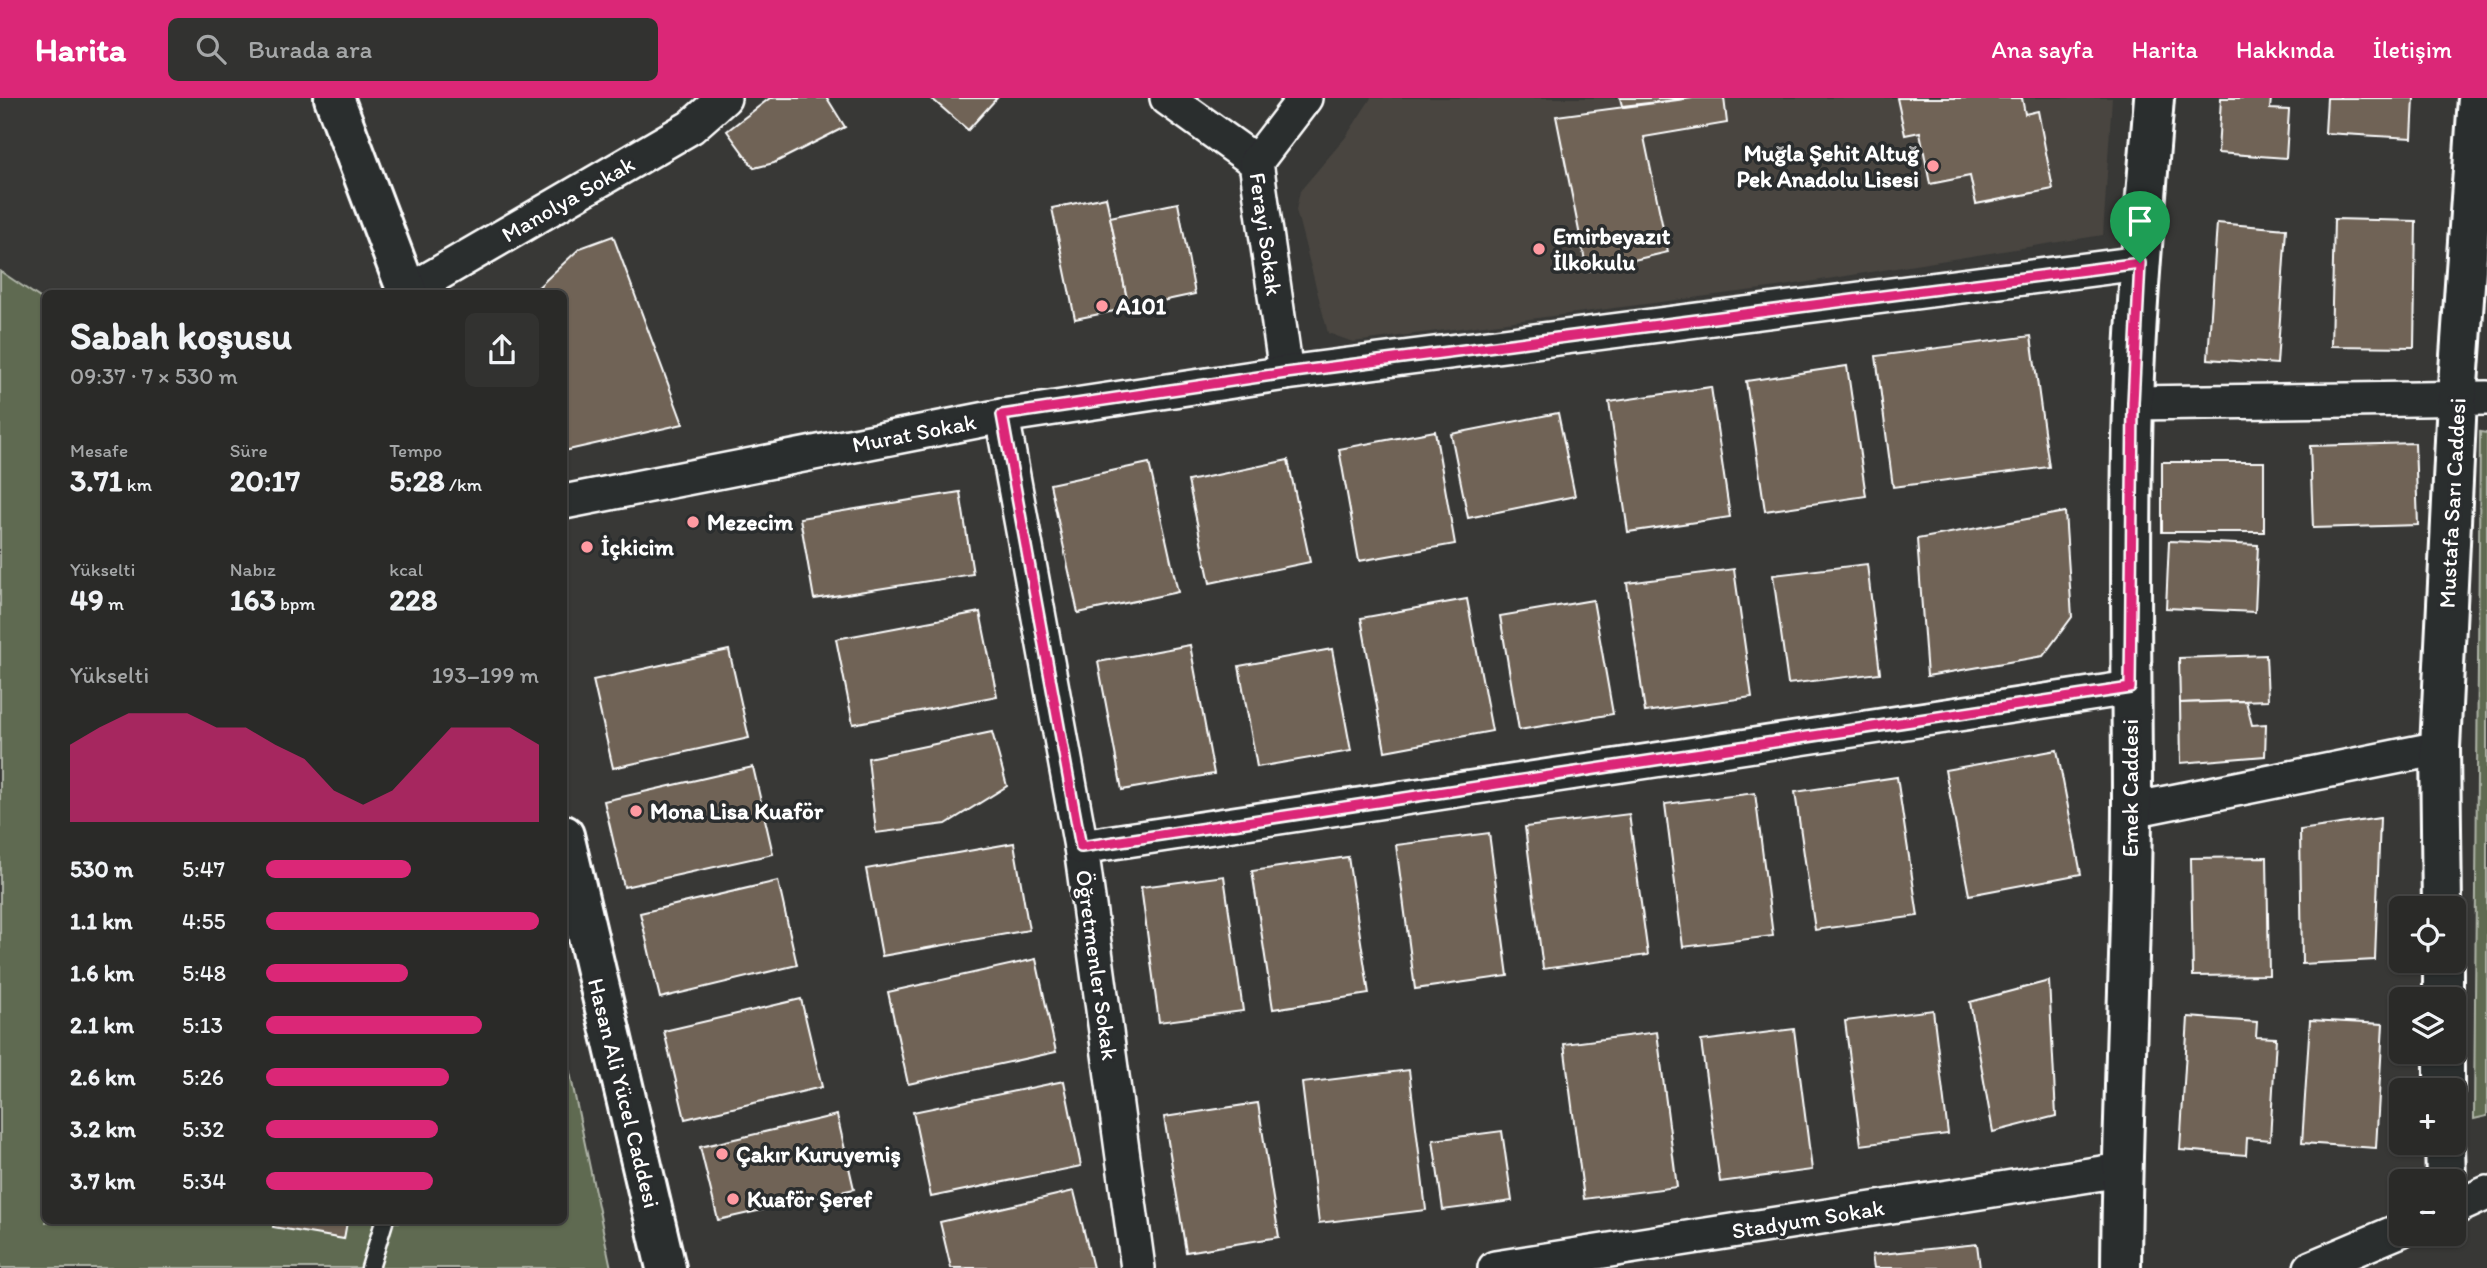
<!DOCTYPE html>
<html lang="tr">
<meta charset="utf-8">
<style>
body{margin:0;font-family:Itim,sans-serif;background:#323230;color:#f1f3f6;height:100vh;display:flex;flex-direction:column;font-size:26px;white-space:nowrap}
*{box-sizing:border-box;margin:0}
p{font-size:23px;color:#a5a7a8}
.icon{flex:none;width:38px;height:38px;fill:none;stroke:currentColor;stroke-width:2;stroke-linecap:round;stroke-linejoin:round}
.map{position:relative;flex:1;overflow:hidden}
.sheet{position:absolute;left:42px;top:192px;width:525px;height:934px;display:flex;flex-direction:column;background:#2a2a28;border-radius:10px;box-shadow:0 2px 5px #0004,0 0 0 2px #464645}
.sheet>*{flex:none}
.tools{position:absolute;left:2389px;top:798px;display:grid;gap:14px}
.tools a{display:grid;place-items:center;width:77px;height:77px;border-radius:10px;background:#2a2a28;box-shadow:0 2px 5px #0004,0 0 0 2px #464645;font-size:35px}
.pin{position:absolute;display:grid;place-items:center;width:60px;height:60px;color:#fff;margin:-72px -30px;border-radius:50% 50% 50% 0;rotate:-45deg;box-shadow:0 0 7px #0007}
.pin .icon{rotate:45deg}
.round{display:grid;place-items:center;flex:none;width:74px;height:74px;border-radius:10px;background:#323230}
.head{display:flex;align-items:center;justify-content:space-between;height:119px;padding:0 28px}
h1{font-size:38px;font-weight:700;line-height:52px}
.stats{display:grid;grid-template-columns:repeat(3,1fr);gap:10px;height:119px;padding:7px 28px}
.stats div{display:grid;align-content:center}
.stats b{font-size:30px;font-weight:700}
.stats small{font-size:19px;font-weight:400}
.stats p{font-size:19px}
.chart{height:196px;padding:14px 28px}
.chart p{display:flex;justify-content:space-between}
.chart svg{width:100%;height:126px;margin-top:7px;fill:#db2777;opacity:.7}
ul{padding:0 28px;list-style:none;font-size:23px}
li{display:grid;grid-template-columns:112px 84px 1fr;align-items:center;height:52px}
li i{height:18px;border-radius:9px;background:#db2777}
header{display:flex;align-items:center;gap:42px;box-sizing:border-box;height:98px;padding:0 35px;background:#db2777;color:#fff}
header strong{font-size:33px}
nav{display:flex;gap:38px;margin-inline-start:auto;font-size:24px}
.search{width:490px;height:63px;background:#323230;display:flex;align-items:center;gap:18px;box-sizing:border-box;padding:0 24px;border-radius:10px;color:#a5a7a8;font-size:26px}
.map>svg:first-child{display:block}
.built{fill:#484540}
.green{fill:#5f6a51;stroke:#afb4a8;stroke-width:2}
.building{fill:#6f6356;stroke:#fff;stroke-width:2}
.lines{fill:none;stroke-linecap:round;stroke-linejoin:round}
.service-casing{stroke:#fff;stroke-width:21}
.minor-casing{stroke:#fff;stroke-width:38}
.tertiary-casing{stroke:#fff;stroke-width:44}
.secondary-casing{stroke:#fff;stroke-width:44}
.service{stroke:#2a2d2e;stroke-width:16}
.minor{stroke:#2a2d2e;stroke-width:33}
.tertiary{stroke:#2a2d2e;stroke-width:38}
.secondary{stroke:#2a2d2e;stroke-width:38}
.route-casing{stroke:#fff;stroke-width:14}
.route{stroke:#db2777;stroke-width:9}
.poi-dot{fill:#ff9aa2;stroke:#2a2d2e;stroke-width:2.5}
.labels{text-anchor:middle;dominant-baseline:central;stroke-width:7;stroke-linejoin:round;paint-order:stroke}
.poi-label{font-size:23px;font-weight:bold;fill:#fff;stroke:#2a2d2e;text-anchor:start}
.street-label{font-size:23px;fill:#fff;stroke:#2a2d2e}
</style>
<header>
<strong>Harita</strong>
<div class="search"><svg class="icon" aria-label="search" viewBox="0 0 24 24"><circle cx="10" cy="10" r="6"/><path d="M15 15l6 6"/></svg>Burada ara</div>
<nav><a>Ana sayfa</a><a>Harita</a><a>Hakkında</a><a>İletişim</a></nav>
</header>
<div class="map">
<svg width="2487" height="1170" viewBox="0 0 2487 1170">
<rect width="100%" height="100%" fill="#383836"/>
<filter id="ink" filterUnits="userSpaceOnUse"><feTurbulence type="fractalNoise" baseFrequency=".0143" numOctaves="2"/><feDisplacementMap in="SourceGraphic" scale="14" xChannelSelector="R" yChannelSelector="G"/><feConvolveMatrix kernelMatrix="1 2 1 2 8 2 1 2 1" color-interpolation-filters="sRGB"/></filter>
<g filter="url(#ink)">
<path class="built" d="M 1371,0 L 2112,0 L 2103,137 L 1777,189 L 1353,244 L 1328,235 L 1296,112 L 1300,93 L 1345,40 Z"/>
<g class="green">
<path d="M 0,173 L 46,204 L 46,1124 L 564,1124 L 564,946 L 611,1170 L 0,1170 Z"/>
<path d="M 2480,334 L 2487,335 L 2487,1018 L 2474,1021 Z"/>
</g>
<g class="building">
<path d="M 770,0 L 827,0 L 845,29 L 774,65 L 754,70 L 727,33 Z"/>
<path d="M 931,0 L 997,0 L 968,32 Z"/>
<path d="M 1620,0 L 1693,0 L 1622,8 Z"/>
<path d="M 1693,0 L 1724,0 L 1727,25 L 1644,39 L 1668,154 L 1587,173 L 1556,18 Z"/>
<path d="M 1897,0 L 2022,0 L 2025,16 L 2038,13 L 2053,91 L 1976,106 L 1970,78 L 1930,86 L 1920,34 L 1905,37 Z"/>
<path d="M 2221,0 L 2271,0 L 2270,11 L 2289,12 L 2286,60 L 2218,55 Z"/>
<path d="M 2327,0 L 2414,0 L 2412,40 L 2325,35 Z"/>
<path d="M 1106,99 L 1129,210 L 1075,221 L 1052,110 Z"/>
<path d="M 1178,105 L 1195,196 L 1129,210 L 1110,119 Z"/>
<path d="M 2334,121 L 2416,123 L 2414,249 L 2331,248 Z"/>
<path d="M 2217,125 L 2286,131 L 2277,266 L 2208,261 Z"/>
<path d="M 613,138 L 683,326 L 564,353 L 564,196 L 531,196 L 580,150 Z"/>
<path d="M 2031,238 L 2049,369 L 1893,389 L 1876,258 Z"/>
<path d="M 1847,268 L 1866,398 L 1765,413 L 1746,283 Z"/>
<path d="M 1711,289 L 1730,419 L 1628,434 L 1609,304 Z"/>
<path d="M 1558,315 L 1575,398 L 1468,420 L 1451,336 Z"/>
<path d="M 1435,333 L 1455,446 L 1359,463 L 1339,351 Z"/>
<path d="M 2415,345 L 2418,427 L 2313,430 L 2310,348 Z"/>
<path d="M 1288,362 L 1310,464 L 1210,485 L 1188,383 Z"/>
<rect x="2162" y="364" width="102" height="70"/>
<path d="M 1149,365 L 1178,494 L 1078,515 L 1050,386 Z"/>
<path d="M 960,394 L 973,476 L 814,501 L 800,420 Z"/>
<path d="M 2065,414 L 2072,519 L 2043,558 L 1927,578 L 1917,441 Z"/>
<path d="M 2169,443 L 2258,447 L 2255,514 L 2166,510 Z"/>
<path d="M 1867,466 L 1880,575 L 1788,586 L 1773,477 Z"/>
<path d="M 1734,471 L 1752,599 L 1645,614 L 1627,485 Z"/>
<path d="M 1467,501 L 1492,633 L 1385,653 L 1361,520 Z"/>
<path d="M 1593,502 L 1613,616 L 1519,632 L 1500,518 Z"/>
<path d="M 980,514 L 997,598 L 853,626 L 836,541 Z"/>
<path d="M 1190,547 L 1214,676 L 1122,692 L 1098,564 Z"/>
<path d="M 1332,551 L 1351,653 L 1257,669 L 1239,568 Z"/>
<path d="M 729,552 L 749,640 L 613,670 L 593,582 Z"/>
<path d="M 2266,557 L 2268,602 L 2180,605 L 2179,560 Z"/>
<path d="M 2246,603 L 2252,627 L 2266,626 L 2265,658 L 2181,665 L 2180,605 Z"/>
<path d="M 992,634 L 1007,688 L 946,726 L 876,735 L 868,660 Z"/>
<path d="M 2057,652 L 2081,776 L 1969,797 L 1945,672 Z"/>
<path d="M 753,669 L 773,756 L 624,789 L 604,703 Z"/>
<path d="M 1897,679 L 1918,818 L 1815,832 L 1795,694 Z"/>
<path d="M 1755,695 L 1773,838 L 1683,849 L 1665,706 Z"/>
<path d="M 1629,716 L 1648,857 L 1543,871 L 1525,729 Z"/>
<path d="M 2380,720 L 2375,862 L 2302,866 L 2300,732 Z"/>
<path d="M 1489,735 L 1508,878 L 1415,891 L 1396,747 Z"/>
<path d="M 1014,745 L 1029,832 L 882,858 L 866,771 Z"/>
<path d="M 1348,759 L 1369,896 L 1273,911 L 1252,773 Z"/>
<path d="M 2267,759 L 2269,877 L 2193,878 L 2191,760 Z"/>
<path d="M 1224,778 L 1243,913 L 1159,924 L 1141,789 Z"/>
<path d="M 778,783 L 797,867 L 660,900 L 640,815 Z"/>
<path d="M 1036,861 L 1056,954 L 908,986 L 888,894 Z"/>
<path d="M 2049,883 L 2056,1018 L 1993,1034 L 1970,904 Z"/>
<path d="M 801,901 L 822,989 L 685,1021 L 664,933 Z"/>
<path d="M 1933,912 L 1948,1036 L 1861,1047 L 1845,923 Z"/>
<path d="M 2188,919 L 2257,924 L 2256,939 L 2276,940 L 2270,1042 L 2247,1040 L 2246,1057 L 2180,1052 Z"/>
<path d="M 2310,922 L 2383,926 L 2376,1050 L 2302,1045 Z"/>
<path d="M 1794,931 L 1812,1072 L 1720,1084 L 1701,943 Z"/>
<path d="M 1657,934 L 1677,1089 L 1584,1101 L 1564,946 Z"/>
<path d="M 1409,972 L 1426,1112 L 1319,1125 L 1302,985 Z"/>
<path d="M 1064,983 L 1081,1068 L 931,1099 L 913,1014 Z"/>
<path d="M 1258,1005 L 1279,1139 L 1186,1154 L 1164,1019 Z"/>
<path d="M 837,1017 L 854,1091 L 718,1122 L 700,1049 Z"/>
<path d="M 1502,1033 L 1512,1103 L 1443,1112 L 1433,1042 Z"/>
<path d="M 1074,1093 L 1093,1170 L 951,1170 L 940,1124 Z"/>
<path d="M 274,1124 L 347,1124 L 344,1141 L 273,1129 Z"/>
<path d="M 1977,1146 L 1980,1170 L 1874,1170 L 1872,1157 Z"/>
</g>
<g class="lines">
<defs>
<path id="service" d="M 370,1170 L 384,1124"/>
<g id="minor">
<path d="M 1167,0 L 1256,64 L 1286,275"/>
<path d="M 1256,64 L 1305,0"/>
<path d="M 407,194 L 691,29 L 724,0"/>
<path d="M 2133,305 L 2487,300"/>
<path d="M 1002,318 L 1081,749 L 1138,1170"/>
<path d="M 564,404 L 1002,318 L 1286,275 L 2140,165"/>
<path d="M 2132,712 L 2440,650"/>
<path d="M 1081,749 L 2130,590"/>
<path d="M 2454,1110 L 2487,1095"/>
<path d="M 1495,1170 L 2121,1072"/>
<path d="M 2311,1170 L 2401,1132"/>
</g>
<g id="tertiary">
<path d="M 2442,810 L 2440,650 L 2457,301 L 2478,0"/>
<path d="M 2443,863 L 2443,901"/>
<path d="M 2444,954 L 2444,992"/>
<path d="M 2445,1045 L 2446,1083"/>
<path d="M 2121,1170 C 2122,1017 2131,864 2132,711 C 2132,576 2129,441 2133,305 C 2136,203 2146,102 2154,0"/>
</g>
<g id="secondary">
<path d="M 334,0 L 408,196"/>
<path d="M 564,737 L 666,1170"/>
</g>
</defs>
<use href="#service" class="service-casing"/>
<use href="#minor" class="minor-casing"/>
<use href="#tertiary" class="tertiary-casing"/>
<use href="#secondary" class="secondary-casing"/>
<use href="#service" class="service"/>
<use href="#minor" class="minor"/>
<use href="#tertiary" class="tertiary"/>
<use href="#secondary" class="secondary"/>
</g>
</g>
<g class="lines" filter="url(#ink)">
<defs>
<path id="route" d="M 2140,165 L 2133,305 L 2130,590 L 1081,749 L 1002,317 L 1286,275 Z"/>
</defs>
<use href="#route" class="route-casing"/>
<use href="#route" class="route"/>
</g>
<g class="poi-dot">
<circle cx="1933" cy="68" r="7"/>
<circle cx="1539" cy="151" r="7"/>
<circle cx="1102" cy="208" r="7"/>
<circle cx="693" cy="424" r="7"/>
<circle cx="587" cy="449" r="7"/>
<circle cx="636" cy="713" r="7"/>
<circle cx="722" cy="1056" r="7"/>
<circle cx="733" cy="1101" r="7"/>
</g>
<g class="labels">
<g class="poi-label">
<text x="1919" y="55" text-anchor="end">Muğla Şehit Altuğ<tspan x="1919" dy="26">Pek Anadolu Lisesi</tspan></text>
<text x="1553" y="138">Emirbeyazıt<tspan x="1553" dy="26">İlkokulu</tspan></text>
<text x="1116" y="208">A101</text>
<text x="707" y="424">Mezecim</text>
<text x="601" y="449">İçkicim</text>
<text x="650" y="713">Mona Lisa Kuaför</text>
<text x="736" y="1056">Çakır Kuruyemiş</text>
<text x="747" y="1101">Kuaför Şeref</text>
</g>
<g class="street-label">
<text transform="translate(568 101) rotate(-30)">Manolya Sokak</text>
<text transform="translate(1266 136) rotate(82)">Ferayi Sokak</text>
<text transform="translate(914 335) rotate(-11)">Murat Sokak</text>
<text transform="translate(2452 405) rotate(-87)">Mustafa Sarı Caddesi</text>
<text transform="translate(2130 690) rotate(-90)">Emek Caddesi</text>
<text transform="translate(1097 867) rotate(82)">Öğretmenler Sokak</text>
<text transform="translate(624 995) rotate(76)">Hasan Ali Yücel Caddesi</text>
<text transform="translate(1808 1121) rotate(-9)">Stadyum Sokak</text>
</g>
</g>
</svg>
<div class="tools">
<a><svg class="icon" aria-label="locate" viewBox="0 0 24 24"><circle cx="12" cy="12" r="6"/><path d="M12 2v4M12 18v4M2 12h4M18 12h4"/></svg></a>
<a><svg class="icon" aria-label="layers" viewBox="0 0 24 24"><path d="M12 4l9 5-9 5-9-5zM3 14l9 5 9-5"/></svg></a>
<a>+</a>
<a>−</a>
</div>
<div class="pin" style="left:2140px;top:165px;background:#1e9e55"><svg class="icon" aria-label="arrive" viewBox="0 0 24 24"><path d="M6 21V4h12l-3 4 3 4H6"/></svg></div>
<section class="sheet">
<div class="head"><div><h1>Sabah koşusu</h1><p>09:37 · 7 × 530 m</p></div><a class="round"><svg class="icon" aria-label="share" viewBox="0 0 24 24"><path d="M12 15V3M7 8l5-5 5 5M5 13v7h14v-7"/></svg></a></div>
<div class="stats">
<div><p>Mesafe</p><b>3.71<small> km</small></b></div>
<div><p>Süre</p><b>20:17</b></div>
<div><p>Tempo</p><b>5:28<small> /km</small></b></div>
</div>
<div class="stats">
<div><p>Yükselti</p><b>49<small> m</small></b></div>
<div><p>Nabız</p><b>163<small> bpm</small></b></div>
<div><p>kcal</p><b>228</b></div>
</div>
<div class="chart"><p><span>Yükselti</span>193–199 m</p>
<svg viewBox="0 0 160 44" preserveAspectRatio="none"><path d="M0 44V17L10 11L20 6L30 6L40 6L50 11L60 11L70 17L80 22L90 33L100 38L110 33L120 22L130 11L140 11L150 11L160 17V44z"/></svg>
</div>
<ul>
<li><b>530 m</b>5:47<i style="width:53%"></i></li>
<li><b>1.1 km</b>4:55<i style="width:100%"></i></li>
<li><b>1.6 km</b>5:48<i style="width:52%"></i></li>
<li><b>2.1 km</b>5:13<i style="width:79%"></i></li>
<li><b>2.6 km</b>5:26<i style="width:67%"></i></li>
<li><b>3.2 km</b>5:32<i style="width:63%"></i></li>
<li><b>3.7 km</b>5:34<i style="width:61%"></i></li>
</ul>
</section>
</div>
